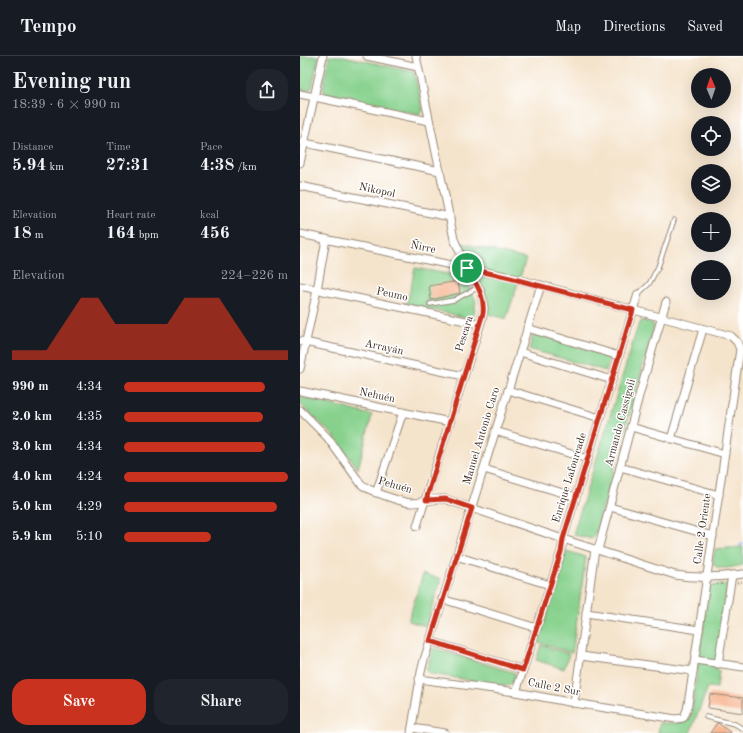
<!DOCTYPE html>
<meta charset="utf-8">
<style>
body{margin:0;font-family:"Old Standard TT",serif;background:#20242c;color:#f1f3f6;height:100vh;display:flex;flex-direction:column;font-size:15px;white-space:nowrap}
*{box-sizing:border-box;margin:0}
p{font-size:13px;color:#9ea1a6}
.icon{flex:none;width:22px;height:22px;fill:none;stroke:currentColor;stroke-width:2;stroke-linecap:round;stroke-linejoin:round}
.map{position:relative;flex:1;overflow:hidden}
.panel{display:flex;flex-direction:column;background:#171b24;width:300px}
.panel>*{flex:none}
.needle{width:26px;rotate:358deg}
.tools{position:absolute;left:391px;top:12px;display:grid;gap:8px}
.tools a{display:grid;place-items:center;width:40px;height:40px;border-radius:50%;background:#171b24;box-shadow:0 4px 16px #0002;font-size:20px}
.pin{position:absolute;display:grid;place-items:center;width:34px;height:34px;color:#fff;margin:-17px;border:2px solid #fff;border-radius:50%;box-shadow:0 1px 4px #0007}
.round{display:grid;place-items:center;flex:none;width:42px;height:42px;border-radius:16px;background:#20242c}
.summary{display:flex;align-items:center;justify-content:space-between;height:68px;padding:0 12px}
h1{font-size:22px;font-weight:700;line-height:30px}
.figures{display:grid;grid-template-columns:repeat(3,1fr);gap:6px;height:68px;padding:4px 12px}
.figures div{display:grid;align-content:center}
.figures b{font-size:17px;font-weight:700}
.figures small{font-size:11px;font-weight:400}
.figures p{font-size:11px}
.chart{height:112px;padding:8px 12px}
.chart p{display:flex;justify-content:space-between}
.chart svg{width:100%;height:72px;margin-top:4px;fill:#c8321e;opacity:.7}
.button{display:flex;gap:8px;margin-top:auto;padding:8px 12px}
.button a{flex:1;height:46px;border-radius:16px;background:#c8321e;color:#fff;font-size:16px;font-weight:700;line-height:46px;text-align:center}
.button a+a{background:#20242c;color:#f1f3f6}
ul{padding:0 12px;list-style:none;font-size:13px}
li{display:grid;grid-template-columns:64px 48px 1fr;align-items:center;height:30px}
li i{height:10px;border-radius:5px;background:#c8321e}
header{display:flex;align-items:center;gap:24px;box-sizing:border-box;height:56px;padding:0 20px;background:#171b24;border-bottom:1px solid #363941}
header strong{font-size:19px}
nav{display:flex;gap:22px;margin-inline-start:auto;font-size:14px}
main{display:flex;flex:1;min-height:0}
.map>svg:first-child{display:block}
.green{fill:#87d18d;stroke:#617e56}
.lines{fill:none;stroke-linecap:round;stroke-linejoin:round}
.stream{stroke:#86b6f1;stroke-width:2}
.building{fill:#f6ab82}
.service-casing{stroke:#988775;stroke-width:5.5}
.minor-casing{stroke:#988775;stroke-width:9}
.path{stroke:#988775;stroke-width:1.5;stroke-dasharray:1 3;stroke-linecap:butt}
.service{stroke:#fff;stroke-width:3.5}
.minor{stroke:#fff;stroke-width:7}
.route-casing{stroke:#fff;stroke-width:8}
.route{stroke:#c8321e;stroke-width:5}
.labels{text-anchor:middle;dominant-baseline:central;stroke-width:3;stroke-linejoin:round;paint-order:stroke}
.street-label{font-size:11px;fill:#3b2a1e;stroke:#fff}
</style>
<header>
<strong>Tempo</strong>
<nav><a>Map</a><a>Directions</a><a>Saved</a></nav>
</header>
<main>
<section class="panel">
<div class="summary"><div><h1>Evening run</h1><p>18:39 · 6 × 990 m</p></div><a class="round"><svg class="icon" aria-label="share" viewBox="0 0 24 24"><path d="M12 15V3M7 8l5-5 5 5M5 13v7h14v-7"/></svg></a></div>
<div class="figures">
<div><p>Distance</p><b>5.94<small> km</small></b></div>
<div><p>Time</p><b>27:31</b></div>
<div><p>Pace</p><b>4:38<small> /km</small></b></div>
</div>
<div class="figures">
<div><p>Elevation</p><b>18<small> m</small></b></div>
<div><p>Heart rate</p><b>164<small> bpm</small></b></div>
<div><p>kcal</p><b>456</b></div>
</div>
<div class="chart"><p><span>Elevation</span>224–226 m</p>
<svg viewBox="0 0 160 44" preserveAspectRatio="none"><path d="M0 44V38L10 38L20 38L30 22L40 6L50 6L60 22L70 22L80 22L90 22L100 6L110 6L120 6L130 22L140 38L150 38L160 38V44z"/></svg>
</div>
<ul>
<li><b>990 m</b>4:34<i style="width:86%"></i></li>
<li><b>2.0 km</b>4:35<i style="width:85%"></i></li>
<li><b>3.0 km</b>4:34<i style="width:86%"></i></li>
<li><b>4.0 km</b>4:24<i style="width:100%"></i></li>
<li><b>5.0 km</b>4:29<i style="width:93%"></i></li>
<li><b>5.9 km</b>5:10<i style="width:53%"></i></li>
</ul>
<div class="button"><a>Save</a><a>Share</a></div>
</section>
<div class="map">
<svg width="443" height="677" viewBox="0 0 443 677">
<rect width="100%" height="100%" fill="#fff"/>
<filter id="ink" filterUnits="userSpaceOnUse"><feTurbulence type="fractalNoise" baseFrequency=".025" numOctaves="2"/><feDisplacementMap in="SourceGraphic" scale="8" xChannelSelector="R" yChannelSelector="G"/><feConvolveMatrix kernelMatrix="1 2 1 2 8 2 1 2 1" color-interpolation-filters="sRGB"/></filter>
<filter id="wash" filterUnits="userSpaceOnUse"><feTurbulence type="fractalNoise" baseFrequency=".012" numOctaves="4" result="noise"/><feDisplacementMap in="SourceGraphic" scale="16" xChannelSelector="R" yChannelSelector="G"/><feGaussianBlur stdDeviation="0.9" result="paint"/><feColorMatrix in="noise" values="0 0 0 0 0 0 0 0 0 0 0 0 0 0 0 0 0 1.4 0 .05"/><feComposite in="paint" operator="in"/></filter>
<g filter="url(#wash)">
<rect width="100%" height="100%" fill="#f5e4cc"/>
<g class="green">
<path d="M 0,0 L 19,0 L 12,32 L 6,35 L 0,33 Z"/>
<path d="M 29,0 L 44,0 L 114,16 L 123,55 L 119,58 L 25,38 L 23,33 Z"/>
<path d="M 158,186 L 226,203 L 206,263 L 188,258 L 188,244 Z"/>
<path d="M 115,212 L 165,221 L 176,245 L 173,263 L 107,248 Z"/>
<path d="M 342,264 L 352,267 L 354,271 L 296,476 L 292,483 L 275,479 L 274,475 L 338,270 Z"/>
<path d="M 234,277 L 311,301 L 306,315 L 229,293 Z"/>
<path d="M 1,341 L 72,359 L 58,413 L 35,381 L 0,348 Z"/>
<path d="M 443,491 L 443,509 C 436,510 415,517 413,506 C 413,502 415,496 415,493 Z"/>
<path d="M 267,495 L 286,501 L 272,597 L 238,586 Z"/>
<path d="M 123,518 L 141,523 L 126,570 L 108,565 Z"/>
<path d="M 427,528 L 416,614 L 419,615 L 417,632 L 408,631 L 390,677 L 358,677 L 360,667 L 378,667 L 387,665 L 391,660 L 409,530 Z"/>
<path d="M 241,589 L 269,598 L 264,613 L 236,604 Z"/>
<path d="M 133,592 L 215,617 L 213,626 L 206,630 L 131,618 L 126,615 Z"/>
</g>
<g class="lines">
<path class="stream" d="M 440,489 L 443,488"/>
</g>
<g id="blocks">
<g class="building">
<path d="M 158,225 L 160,237 L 131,244 L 129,230 Z"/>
<path d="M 410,638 L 443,642 L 443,657 L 408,652 Z"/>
<path d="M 417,667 L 418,667 L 431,677 L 410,677 Z"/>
</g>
</g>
</g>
<g filter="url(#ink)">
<use href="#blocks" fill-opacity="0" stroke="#988775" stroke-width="1"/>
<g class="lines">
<defs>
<g id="service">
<path d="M 338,238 L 349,228 L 358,211 L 374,164"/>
<path d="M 130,248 L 154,244 L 179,231"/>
<path d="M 406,661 L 435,668 L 443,673"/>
</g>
<g id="minor">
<path d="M 67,0 L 118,11"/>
<path d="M 116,0 L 154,183 L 167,212 L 181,236 L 184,252 L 182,263 L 117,470"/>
<path d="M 0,38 L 129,65"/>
<path d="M 0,86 L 140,115"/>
<path d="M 0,107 L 23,0"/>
<path d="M 0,130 L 150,161"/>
<path d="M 0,178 L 210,221 L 431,280 L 437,286 L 440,293 L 391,629 L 387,654 L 383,662 L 376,663 L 274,647 L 216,636 L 119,623"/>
<path d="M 0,230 L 180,268"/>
<path d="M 227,272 L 319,300"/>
<path d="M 0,285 L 164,320"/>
<path d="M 220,296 L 312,324"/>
<path d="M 0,313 L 17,234 L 26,183"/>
<path d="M 208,334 L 300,362"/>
<path d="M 0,335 L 150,366"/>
<path d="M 0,354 L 27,381 L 61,428 C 68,435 101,446 111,447 C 122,447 134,442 145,443 L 263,483 L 375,519 C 398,523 420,521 443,518"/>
<path d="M 331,371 L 425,398"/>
<path d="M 195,375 L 288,403"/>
<path d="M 371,383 L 403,273"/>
<path d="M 320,411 L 419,439"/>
<path d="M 184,413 L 276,441"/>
<path d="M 76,437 L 103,356"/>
<path d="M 310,451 L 413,480"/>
<path d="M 298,494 L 339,340 L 366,246"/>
<path d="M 156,500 L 250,529"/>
<path d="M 142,543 L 237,572"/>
<path d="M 286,557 L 399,574"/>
<path d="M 130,585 L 223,614"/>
<path d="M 281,600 L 393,615"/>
<path d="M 395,604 L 443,611"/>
<path d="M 418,608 L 432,519"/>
<path d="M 216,636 L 261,496 L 263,483 L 338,238"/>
<path d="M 274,647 L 295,493"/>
<path d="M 112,672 L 145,677"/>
<path d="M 111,677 L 121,616 L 124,604 L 241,229"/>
</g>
</defs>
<use href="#service" class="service-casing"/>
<use href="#minor" class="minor-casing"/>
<g class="path">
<path d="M 437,527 L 443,526"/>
<path d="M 413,529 L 423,528"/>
</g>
<use href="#service" class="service"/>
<use href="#minor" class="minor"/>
</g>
</g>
<g class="lines" filter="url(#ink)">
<defs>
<path id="route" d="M 167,212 L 210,222 L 333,254 L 263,483 L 261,496 L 223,614 L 130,585 L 172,452 L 146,443 L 126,444 L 183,257 C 185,239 176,228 167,212 Z"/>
</defs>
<use href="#route" class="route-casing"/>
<use href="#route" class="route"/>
</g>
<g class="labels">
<g class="street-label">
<text transform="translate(77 135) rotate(12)">Nikopol</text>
<text transform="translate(123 192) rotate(12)">Ñirre</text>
<text transform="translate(92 239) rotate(12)">Peumo</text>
<text transform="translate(165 278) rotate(-73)">Pescara</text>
<text transform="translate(84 292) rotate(12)">Arrayán</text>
<text transform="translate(77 340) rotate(12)">Nehuén</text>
<text transform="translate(321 367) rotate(-75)">Armando Cassigoli</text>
<text transform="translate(182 380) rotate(-73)">Manuel Antonio Caro</text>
<text transform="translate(270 422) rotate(-73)">Enrique Lafourcade</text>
<text transform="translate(95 430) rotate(16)">Pehuén</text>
<text transform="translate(403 473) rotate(-82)">Calle 2 Oriente</text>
<text transform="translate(254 632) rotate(11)">Calle 2 Sur</text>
</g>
</g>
</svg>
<div class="tools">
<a><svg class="needle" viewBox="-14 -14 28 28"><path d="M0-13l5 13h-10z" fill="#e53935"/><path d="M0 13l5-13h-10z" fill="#9ea1a6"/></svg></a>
<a><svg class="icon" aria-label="locate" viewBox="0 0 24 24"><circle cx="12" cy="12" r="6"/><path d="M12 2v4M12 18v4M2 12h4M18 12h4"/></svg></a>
<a><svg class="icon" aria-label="layers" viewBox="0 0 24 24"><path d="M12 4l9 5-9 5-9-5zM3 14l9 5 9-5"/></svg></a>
<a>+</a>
<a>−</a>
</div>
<div class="pin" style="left:167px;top:212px;background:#1e9e55"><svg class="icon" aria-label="arrive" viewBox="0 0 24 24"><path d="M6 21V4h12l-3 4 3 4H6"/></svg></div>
</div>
</main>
